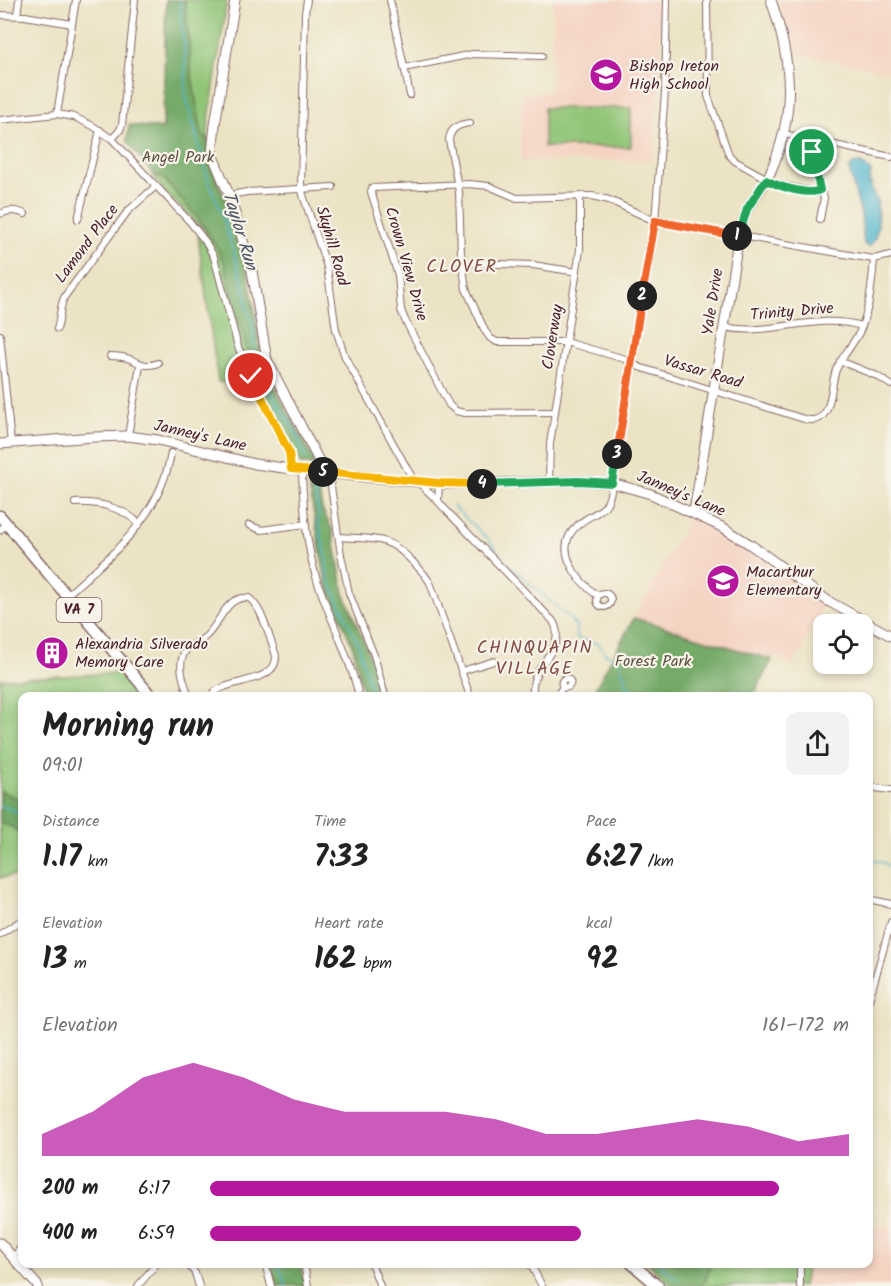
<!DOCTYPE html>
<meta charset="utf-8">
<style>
body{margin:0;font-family:Kalam,sans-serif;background:#f2f2f2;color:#222;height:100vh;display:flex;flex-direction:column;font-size:22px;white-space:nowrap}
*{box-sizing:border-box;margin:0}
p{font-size:20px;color:#767676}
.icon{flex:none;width:33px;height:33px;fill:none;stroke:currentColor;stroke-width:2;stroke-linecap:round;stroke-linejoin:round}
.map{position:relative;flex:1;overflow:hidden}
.details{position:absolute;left:18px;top:692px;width:855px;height:576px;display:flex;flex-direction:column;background:#fff;border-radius:12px;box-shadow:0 3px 9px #0003}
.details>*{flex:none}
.buttons{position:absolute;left:813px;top:614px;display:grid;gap:12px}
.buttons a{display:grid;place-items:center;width:60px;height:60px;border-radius:12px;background:#fff;box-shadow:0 3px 9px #0003;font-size:30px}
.pin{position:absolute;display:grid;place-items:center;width:51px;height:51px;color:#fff;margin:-26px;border:3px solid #fff;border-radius:50%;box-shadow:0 2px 6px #0007}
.km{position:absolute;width:30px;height:30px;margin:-15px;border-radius:50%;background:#222;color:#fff;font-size:16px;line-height:30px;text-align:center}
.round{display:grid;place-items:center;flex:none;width:63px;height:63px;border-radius:12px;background:#f2f2f2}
.headline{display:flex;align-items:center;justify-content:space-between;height:102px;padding:0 24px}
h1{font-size:33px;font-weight:700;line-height:45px}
.metrics{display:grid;grid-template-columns:repeat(3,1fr);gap:9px;height:102px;padding:6px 24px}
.metrics div{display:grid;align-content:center}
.metrics b{font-size:30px;font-weight:700}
.metrics small{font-size:16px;font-weight:400}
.metrics p{font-size:16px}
.chart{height:168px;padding:12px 24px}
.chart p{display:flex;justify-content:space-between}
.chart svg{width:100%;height:108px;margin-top:6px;fill:#b5179e;opacity:.7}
ul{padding:0 24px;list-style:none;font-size:20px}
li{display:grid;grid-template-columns:96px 72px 1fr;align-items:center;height:45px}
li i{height:15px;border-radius:8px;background:#b5179e}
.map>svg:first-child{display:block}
.built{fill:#f5d3c2}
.green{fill:#90c577;stroke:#6d7251;stroke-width:1.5}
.forest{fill:#74aa68;stroke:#5f644a;stroke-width:1.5}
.water{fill:#4eb5cd;stroke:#4c6a7c;stroke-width:1.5}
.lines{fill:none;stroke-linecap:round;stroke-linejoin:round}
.stream{stroke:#4eb5cd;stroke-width:1.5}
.street-casing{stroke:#836461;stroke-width:8}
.secondary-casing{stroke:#836461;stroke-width:11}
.primary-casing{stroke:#836461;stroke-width:13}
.street{stroke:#fff;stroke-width:6}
.secondary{stroke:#fff;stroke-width:9}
.primary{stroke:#fff;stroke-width:10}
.split-1-casing{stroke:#fff;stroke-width:12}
.split-2-casing{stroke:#fff;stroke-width:12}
.split-3-casing{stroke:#fff;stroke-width:12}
.split-4-casing{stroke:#fff;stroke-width:12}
.split-5-casing{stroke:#fff;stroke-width:12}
.split-6-casing{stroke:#fff;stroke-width:12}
.split-1{stroke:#22a559;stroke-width:8}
.split-2{stroke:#f0652b;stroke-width:8}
.split-3{stroke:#f0652b;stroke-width:8}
.split-4{stroke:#22a559;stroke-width:8}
.split-5{stroke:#f5b400;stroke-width:8}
.split-6{stroke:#f5b400;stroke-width:8}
.labels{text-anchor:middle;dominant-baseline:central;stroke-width:4.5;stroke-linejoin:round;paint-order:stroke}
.shield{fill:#f7f3e8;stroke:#7e5f64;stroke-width:1.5}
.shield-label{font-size:15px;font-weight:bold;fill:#4a1f2b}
.poi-label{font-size:16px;fill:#4a1f2b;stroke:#f7f3e8;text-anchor:start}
.park-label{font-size:16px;fill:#5f5142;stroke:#f7f3e8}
.street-label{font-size:16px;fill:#4a1f2b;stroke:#f7f3e8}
.water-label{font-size:18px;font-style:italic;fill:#4b5464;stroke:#f7f3e8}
.neighbourhood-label{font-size:18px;letter-spacing:1.5px;fill:#824d44;stroke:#f7f3e8}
</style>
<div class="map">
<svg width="891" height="1286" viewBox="0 0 891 1286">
<rect width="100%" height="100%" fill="#f7f3e8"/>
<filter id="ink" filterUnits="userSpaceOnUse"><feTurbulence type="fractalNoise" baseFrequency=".0167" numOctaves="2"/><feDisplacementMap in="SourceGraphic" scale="12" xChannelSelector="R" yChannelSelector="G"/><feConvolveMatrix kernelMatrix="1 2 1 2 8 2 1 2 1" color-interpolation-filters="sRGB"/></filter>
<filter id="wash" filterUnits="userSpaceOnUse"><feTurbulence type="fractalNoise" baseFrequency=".008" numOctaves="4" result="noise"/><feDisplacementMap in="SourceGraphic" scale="24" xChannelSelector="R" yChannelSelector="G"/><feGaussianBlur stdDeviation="1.35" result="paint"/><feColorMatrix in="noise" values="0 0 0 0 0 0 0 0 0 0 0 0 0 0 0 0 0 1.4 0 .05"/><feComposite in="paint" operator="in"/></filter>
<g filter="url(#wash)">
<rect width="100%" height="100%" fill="#ece3c4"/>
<g class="built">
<path d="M 554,0 L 661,0 L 660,85 L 653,160 L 520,161 L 521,93 L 551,93 Z"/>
<path d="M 777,0 L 891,0 L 891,72 L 795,53 Z"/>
<path d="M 690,517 L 756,556 L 824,605 L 793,666 L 775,655 L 772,660 L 634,618 Z"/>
<path d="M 869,1224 L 891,1227 L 891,1286 L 803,1286 L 806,1270 L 804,1263 L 868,1263 Z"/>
</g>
<g class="green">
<path d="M 166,0 L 227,0 L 208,127 L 209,159 L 230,211 L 254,305 L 260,347 L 266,370 L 314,461 L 312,465 L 300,464 L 259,383 L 218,382 L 198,237 L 207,233 L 163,190 L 155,177 L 129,125 L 163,129 Z"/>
<rect x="544" y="108" width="87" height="39"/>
<path d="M 121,673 L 141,696 L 22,696 L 22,874 L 0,878 L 0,679 Z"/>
<path d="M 647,1263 L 804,1263 L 806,1270 L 803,1286 L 672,1286 Z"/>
</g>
<g class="forest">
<path d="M 166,0 L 185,0 L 192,78 L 202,135 L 208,139 L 209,159 L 212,169 L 230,211 L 249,276 L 260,347 L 266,370 L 314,461 L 312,465 L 300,464 L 264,394 L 249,359 L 224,263 L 217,247 L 197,217 L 161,176 L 155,177 L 127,141 L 129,125 L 163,129 Z"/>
<path d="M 308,481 L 317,481 L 322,509 L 332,529 L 344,593 L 368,651 L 381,696 L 364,696 L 353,648 L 326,582 Z"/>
<path d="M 634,618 L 651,623 L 772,660 L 753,696 L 591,696 Z"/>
<path d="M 0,791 L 22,800 L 22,835 L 12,827 L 0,823 Z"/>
<path d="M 270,1263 L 301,1263 L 305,1286 L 277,1286 Z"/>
<path d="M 647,1263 L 711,1263 L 706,1280 L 699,1286 L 672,1286 Z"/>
</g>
<path class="water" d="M 860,163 L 871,171 L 869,183 L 871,183 L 871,189 L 878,203 L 877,204 C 879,215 880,236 869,247 L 864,244 L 861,214 L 849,169 L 853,164 Z"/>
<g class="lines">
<g class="stream">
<path d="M 180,0 L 181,25 L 185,50 L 186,98 L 208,179 L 222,214 L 246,294 L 247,308 L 253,322 L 254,356 L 262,378 L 296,433 L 306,459"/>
<path d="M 313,483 L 319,514 L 318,523 L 326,556 L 327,576 L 359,646 L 372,696"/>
<path d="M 453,506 L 490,541 L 503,560 L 567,616 L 576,626 L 577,638 L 599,644 L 605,653 L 619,661 L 631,696"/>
<path d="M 0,806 L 22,813"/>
<path d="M 868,858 L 885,863 L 891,868"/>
<path d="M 278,1263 L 286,1286"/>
<path d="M 658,1263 L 678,1280"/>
</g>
</g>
</g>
<g filter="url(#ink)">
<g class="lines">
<defs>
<g id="street">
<path d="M 307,0 L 305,13 L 301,186 L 303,195 L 327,267 L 336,330 L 345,357 L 414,481"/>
<path d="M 390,0 L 410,95"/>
<path d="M 707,0 L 708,96 L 729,155 L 735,161 L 776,184 L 815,192 L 820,190"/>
<path d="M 0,15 L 25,16 L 72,24"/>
<path d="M 17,15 L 19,0"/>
<path d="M 404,68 L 473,54 L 542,56"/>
<path d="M 57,114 L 76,0"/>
<path d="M 0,120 L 57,114 L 74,117 L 93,126 L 112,139 L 190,222 L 205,241 L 214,257 L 238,347 L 289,452 L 291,469"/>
<path d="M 470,123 C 459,124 450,128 449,140 L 459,192 L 461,254 L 466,289 L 485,331 L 490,338 L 497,342 L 566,342 L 625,359 L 639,367 L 804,419 C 834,427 829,389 836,370 C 842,356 853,345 860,331 C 870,308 872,283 874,259"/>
<path d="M 784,134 L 891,157"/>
<path d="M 112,139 L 120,130 L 122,125 L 135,0"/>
<path d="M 812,152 L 820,190 L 824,198 L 820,219"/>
<path d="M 230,197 L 236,194 L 247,192 L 333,187"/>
<path d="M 0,214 C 8,210 17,210 25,214"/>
<path d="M 78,219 L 100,130"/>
<path d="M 462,263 L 533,265 L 577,272"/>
<path d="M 724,327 C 770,337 815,312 862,326"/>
<path d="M 57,329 C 61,318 59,306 65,296 L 128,211 L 156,186"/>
<path d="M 0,335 L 11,443"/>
<path d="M 110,356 C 117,356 124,357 130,359 C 141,363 146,368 158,363"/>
<path d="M 840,361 L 877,376 L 891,385"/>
<path d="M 555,412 L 465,413 L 456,411 L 449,405 L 405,320 L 401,310 L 398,275 L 371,192 L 372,188 L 469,184 L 489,186 L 517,198 L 592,196 L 609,200 L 655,221 L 861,257 L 874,259 L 891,255"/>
<path d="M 128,436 L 140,365"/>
<path d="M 302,471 C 303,506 306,546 317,580 C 330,620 349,654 359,696"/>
<path d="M 329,473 L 341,555 L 349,593 L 374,655 L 385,696"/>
<path d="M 418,482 L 438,501"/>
<path d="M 549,482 L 550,444 L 580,250 L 580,196"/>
<path d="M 439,483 L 438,501 L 443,507 L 553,621 C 570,650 525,667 534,696"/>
<path d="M 75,503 C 97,502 124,507 139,524"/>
<path d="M 249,525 L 261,530 L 306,524"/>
<path d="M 0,530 L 7,524"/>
<path d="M 339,537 C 374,540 387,534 413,562 C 420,569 427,576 431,585 L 470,696"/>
<circle cx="604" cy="600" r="7"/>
<path d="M 67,595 C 113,554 160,517 171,453"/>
<path d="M 598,596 C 577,581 551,548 578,525 C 586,517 598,514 605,506 C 610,500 611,491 612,483 L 655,221 L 665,92 L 667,0"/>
<path d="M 462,671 L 494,661"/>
<circle cx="566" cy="683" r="4.5"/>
<path d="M 189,696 C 185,685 179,671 182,659 C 185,645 196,645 205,637 C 220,625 225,595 249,598 C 260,607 264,622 269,635 C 271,642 275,650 276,657 C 276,685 223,678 211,696"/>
<path d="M 556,696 L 563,687"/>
<path d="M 868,787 L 891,790"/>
<path d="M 868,899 L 891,904"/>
<path d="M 0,934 L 22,920"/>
<path d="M 868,1004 L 891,922"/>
<path d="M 13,1257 L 22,1247"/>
<path d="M 187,1263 L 195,1273 L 199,1286"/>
<path d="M 265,1263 L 271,1286"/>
<path d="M 304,1263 L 308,1286"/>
<path d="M 371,1263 L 380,1286"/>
<path d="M 530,1263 L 542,1286"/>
<path d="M 138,1286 L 157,1263"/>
<path d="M 800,1286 L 800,1263"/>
</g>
<g id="secondary">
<path d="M 235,0 L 215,125 L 212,154 L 230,197 L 252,271 L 267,360 L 319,461 L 321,472"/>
<path d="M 0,444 L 94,437 L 128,436 L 158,440 L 255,464 L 312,472 L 441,484 L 578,481 L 612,483 L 651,494 L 724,528 L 751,545 L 828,601 L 891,636"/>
<path d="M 694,512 L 739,234 C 742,226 744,216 748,208 C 755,196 765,186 770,173 C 797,112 792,62 771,0"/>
<path d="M 0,1243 L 38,1286"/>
</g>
<g id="primary">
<path d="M 0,516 L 151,696"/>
<path d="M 631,1263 L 658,1286"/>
</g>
</defs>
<use href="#street" class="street-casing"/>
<use href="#secondary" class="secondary-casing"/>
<use href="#primary" class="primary-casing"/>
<use href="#street" class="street"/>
<use href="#secondary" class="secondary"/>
<use href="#primary" class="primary"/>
</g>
</g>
<g class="lines" filter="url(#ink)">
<defs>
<path id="split-1" d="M 737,236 L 739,236 L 747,209 L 766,180 C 778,186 808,196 820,190 L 812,152"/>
<path id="split-2" d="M 642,296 L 655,221 L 737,236"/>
<path id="split-3" d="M 617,454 L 642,296"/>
<path id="split-4" d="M 482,484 L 578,481 L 612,483 L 617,454"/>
<path id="split-5" d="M 323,472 L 439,483 L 482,484"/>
<path id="split-6" d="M 251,376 L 289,452 L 291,469 L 323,472"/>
</defs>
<use href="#split-1" class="split-1-casing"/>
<use href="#split-2" class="split-2-casing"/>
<use href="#split-3" class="split-3-casing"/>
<use href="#split-4" class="split-4-casing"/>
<use href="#split-5" class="split-5-casing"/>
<use href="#split-6" class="split-6-casing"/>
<use href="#split-1" class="split-1"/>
<use href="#split-2" class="split-2"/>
<use href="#split-3" class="split-3"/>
<use href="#split-4" class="split-4"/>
<use href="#split-5" class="split-5"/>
<use href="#split-6" class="split-6"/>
</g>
<defs>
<symbol id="school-disc" viewBox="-11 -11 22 22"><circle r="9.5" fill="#b5179e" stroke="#f7f3e8"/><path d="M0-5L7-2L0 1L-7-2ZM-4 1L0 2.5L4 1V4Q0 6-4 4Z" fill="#fff"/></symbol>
<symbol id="building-disc" viewBox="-11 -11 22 22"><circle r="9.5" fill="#b5179e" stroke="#f7f3e8"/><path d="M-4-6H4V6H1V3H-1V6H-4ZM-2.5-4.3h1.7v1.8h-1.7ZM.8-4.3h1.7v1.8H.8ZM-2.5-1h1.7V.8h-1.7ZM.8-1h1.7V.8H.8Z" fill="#fff"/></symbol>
</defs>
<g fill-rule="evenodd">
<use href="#school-disc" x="587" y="56" width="38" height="38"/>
<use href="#school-disc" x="704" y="562" width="38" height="38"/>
<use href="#building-disc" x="33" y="634" width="38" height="38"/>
</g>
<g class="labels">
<rect class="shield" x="56.5" y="598" width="45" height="24" rx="4.5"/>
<g class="shield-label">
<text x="79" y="610">VA 7</text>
</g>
<g class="poi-label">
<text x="629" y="66">Bishop Ireton<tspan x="629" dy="18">High School</tspan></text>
<text x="746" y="572">Macarthur<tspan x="746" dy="18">Elementary</tspan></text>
<text x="75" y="644">Alexandria Silverado<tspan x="75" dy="18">Memory Care</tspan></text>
</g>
<g class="park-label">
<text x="178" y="157">Angel Park</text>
<text x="653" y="661">Forest Park</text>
</g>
<g class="street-label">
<text transform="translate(87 244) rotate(-53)">Lamond Place</text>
<text transform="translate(332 246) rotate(74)">Skyhill Road</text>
<text transform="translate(406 264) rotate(74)">Crown View Drive</text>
<text transform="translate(713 302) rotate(-81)">Yale Drive</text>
<text transform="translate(792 312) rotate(-5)">Trinity Drive</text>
<text transform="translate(553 337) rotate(-81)">Cloverway</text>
<text transform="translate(703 372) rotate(17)">Vassar Road</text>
<text transform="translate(200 436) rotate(13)">Janney's Lane</text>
<text transform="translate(681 494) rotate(23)">Janney's Lane</text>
</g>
<g class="water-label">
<text transform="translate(239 231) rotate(73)">Taylor Run</text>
</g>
<g class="neighbourhood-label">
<text x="462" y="267">CLOVER</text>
<text x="535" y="648">CHINQUAPIN<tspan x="535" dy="21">VILLAGE</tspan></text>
</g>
</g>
</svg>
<div class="buttons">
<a><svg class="icon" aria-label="locate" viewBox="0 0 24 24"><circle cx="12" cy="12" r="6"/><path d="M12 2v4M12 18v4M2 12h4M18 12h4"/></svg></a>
</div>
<div class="pin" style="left:812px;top:152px;background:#1e9e55"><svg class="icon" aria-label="arrive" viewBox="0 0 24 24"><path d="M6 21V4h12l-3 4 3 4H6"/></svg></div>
<div class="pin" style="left:251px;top:376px;background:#d93025"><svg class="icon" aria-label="check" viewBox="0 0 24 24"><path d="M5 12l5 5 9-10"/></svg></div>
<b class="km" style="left:737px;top:236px">1</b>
<b class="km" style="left:642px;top:296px">2</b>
<b class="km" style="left:617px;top:454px">3</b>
<b class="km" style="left:482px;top:484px">4</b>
<b class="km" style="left:323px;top:472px">5</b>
<section class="details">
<div class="headline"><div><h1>Morning run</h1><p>09:01</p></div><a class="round"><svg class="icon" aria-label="share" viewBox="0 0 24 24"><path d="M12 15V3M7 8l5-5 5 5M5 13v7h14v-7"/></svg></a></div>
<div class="metrics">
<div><p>Distance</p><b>1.17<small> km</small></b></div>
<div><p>Time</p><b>7:33</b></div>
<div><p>Pace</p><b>6:27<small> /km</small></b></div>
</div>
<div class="metrics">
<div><p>Elevation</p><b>13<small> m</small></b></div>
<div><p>Heart rate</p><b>162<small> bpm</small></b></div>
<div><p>kcal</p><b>92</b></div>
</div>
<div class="chart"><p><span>Elevation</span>161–172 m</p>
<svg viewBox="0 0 160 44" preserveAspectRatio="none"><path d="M0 44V35L10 26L20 12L30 6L40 12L50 21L60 26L70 26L80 26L90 29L100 35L110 35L120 32L130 29L140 32L150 38L160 35V44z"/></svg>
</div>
<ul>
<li><b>200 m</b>6:17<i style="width:89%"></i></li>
<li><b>400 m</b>6:59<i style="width:58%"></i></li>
</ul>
</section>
</div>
